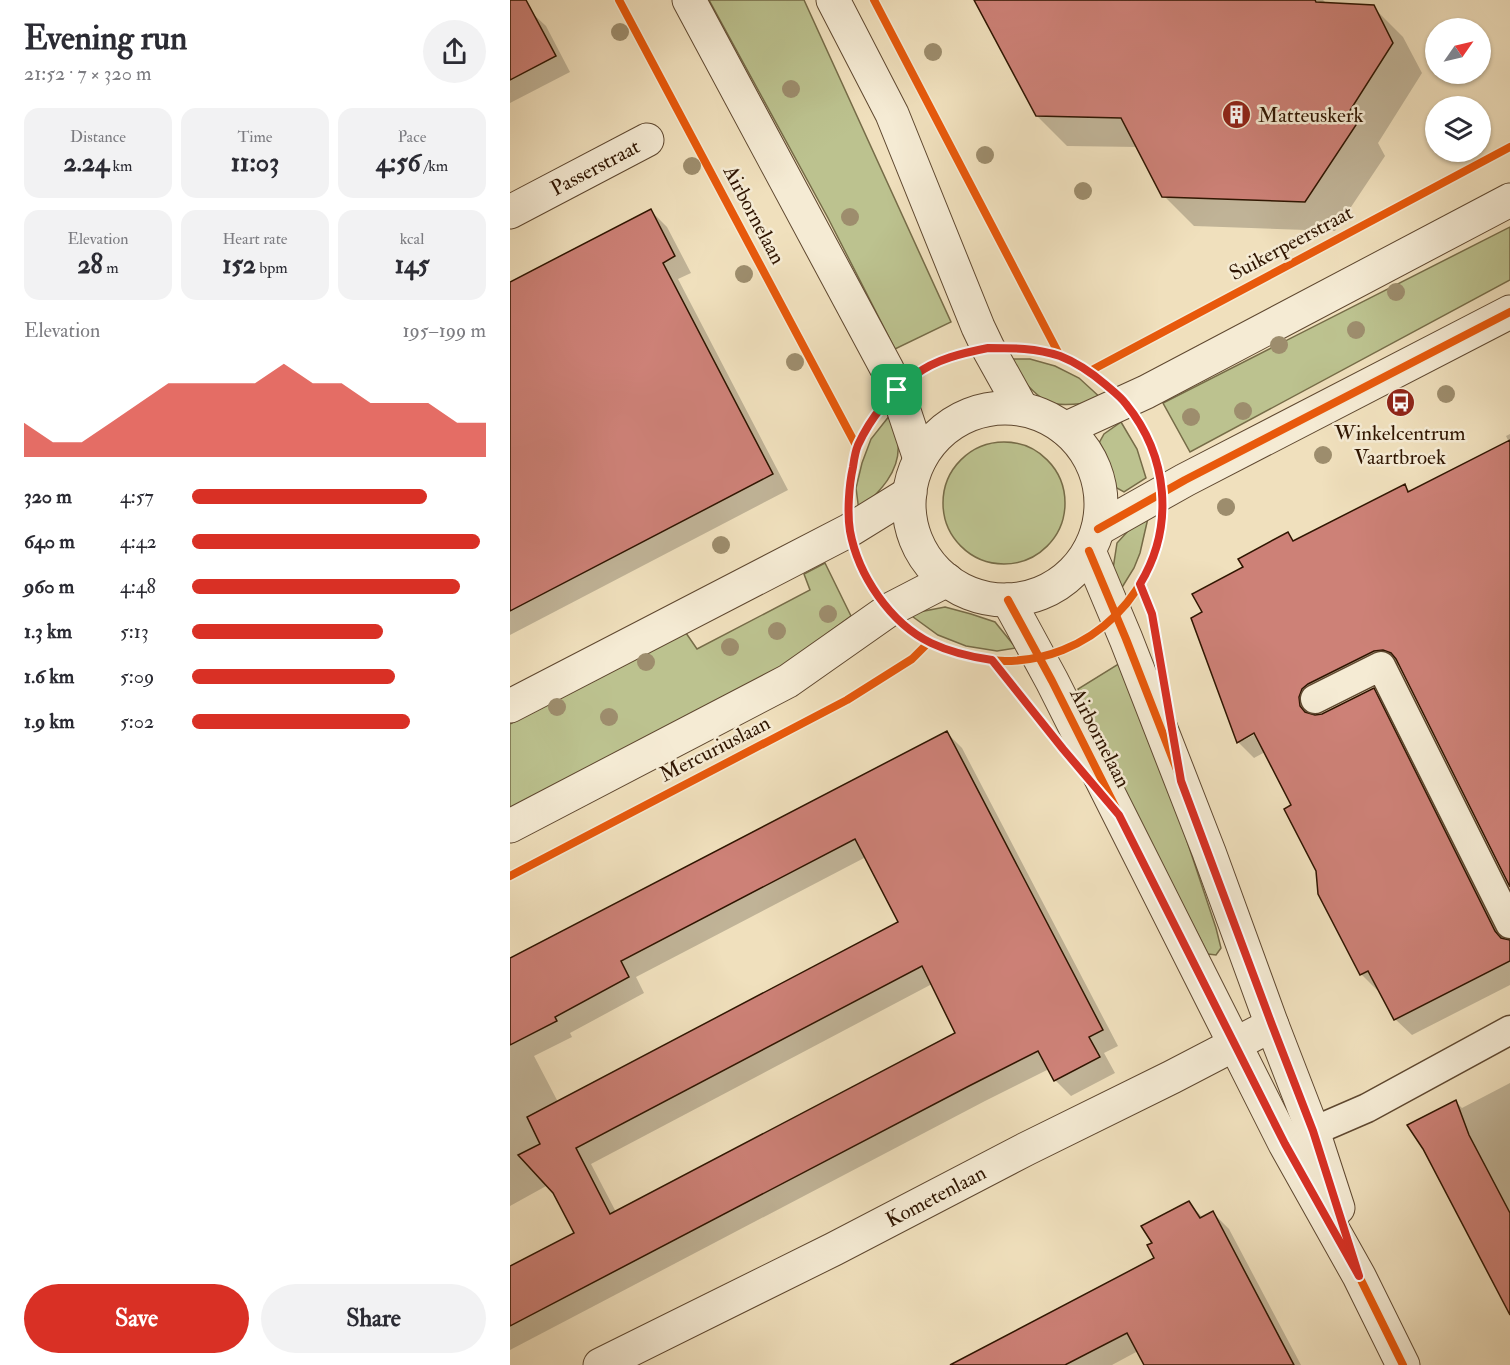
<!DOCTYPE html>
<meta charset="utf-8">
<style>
body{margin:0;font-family:"IM FELL Double Pica",serif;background:#f2f2f3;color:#2b2b33;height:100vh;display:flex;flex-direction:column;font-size:22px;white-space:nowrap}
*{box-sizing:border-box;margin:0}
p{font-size:20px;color:#7c7c81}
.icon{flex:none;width:33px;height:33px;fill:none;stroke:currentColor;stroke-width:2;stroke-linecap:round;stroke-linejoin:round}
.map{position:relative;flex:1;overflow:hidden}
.side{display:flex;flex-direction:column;background:#fff;width:510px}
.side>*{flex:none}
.needle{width:39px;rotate:56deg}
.tools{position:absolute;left:915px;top:18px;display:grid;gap:12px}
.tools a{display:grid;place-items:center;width:66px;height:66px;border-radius:50%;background:#fff;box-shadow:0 2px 4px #0004;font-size:30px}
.pin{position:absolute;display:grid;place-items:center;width:51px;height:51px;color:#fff;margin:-26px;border-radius:12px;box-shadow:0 3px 9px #0006}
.round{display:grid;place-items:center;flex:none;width:63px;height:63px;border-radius:32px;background:#f2f2f3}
.headline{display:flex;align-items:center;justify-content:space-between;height:102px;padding:0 24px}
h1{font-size:33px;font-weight:800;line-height:45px}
.metrics{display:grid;grid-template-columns:repeat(3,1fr);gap:9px;height:102px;padding:6px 24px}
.metrics div{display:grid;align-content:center;border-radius:15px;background:#f2f2f3;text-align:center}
.metrics b{font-size:26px;font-weight:800}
.metrics small{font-size:16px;font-weight:400}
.metrics p{font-size:16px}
.chart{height:168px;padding:12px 24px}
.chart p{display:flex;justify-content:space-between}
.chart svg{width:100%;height:108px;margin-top:6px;fill:#d93025;opacity:.7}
.cta{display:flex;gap:12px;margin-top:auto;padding:12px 24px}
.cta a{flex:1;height:69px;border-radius:36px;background:#d93025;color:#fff;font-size:24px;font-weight:800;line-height:69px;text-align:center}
.cta a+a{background:#f2f2f3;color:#2b2b33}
ul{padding:0 24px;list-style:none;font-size:20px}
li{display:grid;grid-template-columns:96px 72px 1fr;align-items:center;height:45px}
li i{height:15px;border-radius:8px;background:#d93025}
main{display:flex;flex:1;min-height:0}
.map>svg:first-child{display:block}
.green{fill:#bcc28f;stroke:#766c48;stroke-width:1.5}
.shadow{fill:#0003;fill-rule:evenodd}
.building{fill:#cd8177;stroke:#2f1501;stroke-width:1.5;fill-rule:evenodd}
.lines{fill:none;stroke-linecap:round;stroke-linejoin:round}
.service-casing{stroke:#5f4830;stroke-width:31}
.minor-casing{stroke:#5f4830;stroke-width:35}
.tertiary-casing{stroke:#5f4830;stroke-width:35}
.service{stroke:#f5ebd4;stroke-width:28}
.minor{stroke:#f5ebd4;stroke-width:33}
.tertiary{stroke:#f5ebd4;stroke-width:33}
.cycleway-casing{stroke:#f5ebd4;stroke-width:11}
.cycleway{stroke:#e8590c;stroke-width:8}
.tree{fill:#9d8d6d}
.route-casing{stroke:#fff;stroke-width:12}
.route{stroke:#d93025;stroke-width:8}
.labels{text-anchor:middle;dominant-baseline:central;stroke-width:5;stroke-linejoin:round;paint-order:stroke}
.poi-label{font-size:21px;fill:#2f1501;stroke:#f5ebd4;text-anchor:start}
.street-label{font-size:21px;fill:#2f1501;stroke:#f5ebd4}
</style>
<main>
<section class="side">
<div class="headline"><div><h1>Evening run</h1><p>21:52 · 7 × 320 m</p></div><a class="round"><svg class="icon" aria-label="share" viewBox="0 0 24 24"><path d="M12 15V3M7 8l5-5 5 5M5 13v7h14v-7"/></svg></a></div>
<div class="metrics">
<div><p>Distance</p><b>2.24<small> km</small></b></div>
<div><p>Time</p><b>11:03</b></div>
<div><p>Pace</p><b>4:56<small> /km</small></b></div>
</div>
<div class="metrics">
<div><p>Elevation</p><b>28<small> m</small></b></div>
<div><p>Heart rate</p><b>152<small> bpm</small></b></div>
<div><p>kcal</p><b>145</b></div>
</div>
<div class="chart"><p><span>Elevation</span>195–199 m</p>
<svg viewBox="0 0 160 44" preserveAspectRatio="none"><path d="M0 44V30L10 38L20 38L30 30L40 22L50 14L60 14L70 14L80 14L90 6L100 14L110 14L120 22L130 22L140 22L150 30L160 30V44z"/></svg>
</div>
<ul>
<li><b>320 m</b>4:57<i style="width:80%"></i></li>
<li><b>640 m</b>4:42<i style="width:98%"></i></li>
<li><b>960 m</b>4:48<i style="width:91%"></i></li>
<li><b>1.3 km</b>5:13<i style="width:65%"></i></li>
<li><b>1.6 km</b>5:09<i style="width:69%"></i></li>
<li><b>1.9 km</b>5:02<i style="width:74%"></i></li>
</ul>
<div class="cta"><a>Save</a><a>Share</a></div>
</section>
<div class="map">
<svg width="1000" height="1365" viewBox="0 0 1000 1365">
<rect width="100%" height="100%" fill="#f0e0bd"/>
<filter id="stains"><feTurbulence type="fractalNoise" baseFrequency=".00333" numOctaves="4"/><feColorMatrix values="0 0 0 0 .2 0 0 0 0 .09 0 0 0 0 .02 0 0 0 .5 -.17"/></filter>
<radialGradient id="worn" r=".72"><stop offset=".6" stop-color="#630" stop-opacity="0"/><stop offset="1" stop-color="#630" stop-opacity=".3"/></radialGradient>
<g class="green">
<path d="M 199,0 L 294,0 L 441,322 L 385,349 L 318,218 Z"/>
<path d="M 1000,227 L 1000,280 L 680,452 L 653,403 Z"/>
<path d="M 495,359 L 520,359 L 545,366 L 569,378 L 593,400 C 578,403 549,408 536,401 C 521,392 506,372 495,359 Z"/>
<path d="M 380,415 C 382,424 387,434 388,443 C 391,472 368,493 349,511 L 346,488 L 352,463 L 361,439 Z"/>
<path d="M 611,422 L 627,449 L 636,478 L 614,492 L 605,487 L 589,443 L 594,434 Z"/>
<circle cx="494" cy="503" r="61"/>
<path d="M 638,518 L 630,553 L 624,568 L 611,589 L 603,569 L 607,543 L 618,531 Z"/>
<path d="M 315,563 L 341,616 L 273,666 L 0,811 L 0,724 L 176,633 L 187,649 L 300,590 L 294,574 Z"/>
<path d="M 435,607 L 461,614 L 485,622 L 506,648 L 487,651 L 456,646 L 428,635 L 399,614 Z"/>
<path d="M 610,663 L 649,757 L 706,928 L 711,948 L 706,955 L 698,954 L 611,784 L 568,689 Z"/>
</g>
<g class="shadow">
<path d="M 0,0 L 8,0 L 36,26 L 60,72 L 0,103 Z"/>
<path d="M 466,0 L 813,0 L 817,4 L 863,7 L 893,37 L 912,73 L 868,143 L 875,156 L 825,231 L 684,226 L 654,196 L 628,147 L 557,146 L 527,116 Z"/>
<path d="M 141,211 L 157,227 L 181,273 L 168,279 L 278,490 L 0,635 L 0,284 Z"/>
<path d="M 1000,434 L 1000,884 L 890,665 L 880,667 L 807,706 L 804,714 L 805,717 L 813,715 L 863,690 L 879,706 L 997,942 L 1000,942 L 1000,985 L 902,1035 L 885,1019 L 869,989 L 867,990 L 851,974 L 808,870 L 783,805 L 755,752 L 744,758 L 728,742 L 694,613 L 735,568 L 778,534 L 785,542 L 894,486 L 901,492 L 999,442 L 996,436 ZM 750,728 L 751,731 L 734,740 L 734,737 Z"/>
<path d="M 436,732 L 452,748 L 608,1046 L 594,1053 L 605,1073 L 561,1096 L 545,1080 L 539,1069 L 475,1101 L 0,1350 L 0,1267 L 66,1233 L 44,1192 L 38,1185 L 0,1206 L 0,960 ZM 356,857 L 390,923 L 48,1102 L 24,1056 L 62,1037 L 60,1033 L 134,993 L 126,977 ZM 422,984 L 447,1034 L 106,1212 L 81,1164 Z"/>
<path d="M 1000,1083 L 1000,1312 L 946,1102 L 952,1108 Z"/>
<path d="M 679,1203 L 693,1218 L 703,1213 L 719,1229 L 791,1365 L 635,1365 L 628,1351 L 602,1365 L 442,1365 L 646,1258 L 644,1243 Z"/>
</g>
<g class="building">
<path d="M 0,0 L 16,0 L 46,56 L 0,80 Z"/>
<path d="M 464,0 L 805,0 L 806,2 L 864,5 L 883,43 L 839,112 L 846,125 L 795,202 L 652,197 L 611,118 L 526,116 Z"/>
<path d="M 141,209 L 165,256 L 153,263 L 263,474 L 0,611 L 0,282 Z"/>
<path d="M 1000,440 L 1000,887 L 886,659 L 881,653 L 873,650 L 864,651 L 798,684 L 792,689 L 789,697 L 790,706 L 795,712 L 805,715 L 812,714 L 864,688 L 985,931 L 991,938 L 1000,940 L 1000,961 L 884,1020 L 858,971 L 850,975 L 808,894 L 806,871 L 774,809 L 781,805 L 744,733 L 727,743 L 681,618 L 692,612 L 682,594 L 733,567 L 728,559 L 778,532 L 783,541 L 895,484 L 898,492 Z"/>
<path d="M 437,731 L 593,1030 L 579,1037 L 590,1057 L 544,1081 L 528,1051 L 459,1086 L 0,1326 L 0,1266 L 64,1233 L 43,1193 L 8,1155 L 30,1144 L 17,1117 L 388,922 L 345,839 L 111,961 L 119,977 L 45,1017 L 47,1021 L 0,1045 L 0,958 ZM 412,966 L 445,1033 L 100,1214 L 66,1148 Z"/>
<path d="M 946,1100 L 959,1135 L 1000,1213 L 1000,1315 L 913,1149 L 897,1125 Z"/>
<path d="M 679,1201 L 690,1218 L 703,1211 L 784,1365 L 634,1365 L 617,1333 L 555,1365 L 440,1365 L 644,1258 L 637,1245 L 642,1243 L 631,1226 Z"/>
</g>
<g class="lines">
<defs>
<g id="service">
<path d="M 805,699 L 871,666 L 1000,924"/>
<path d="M 783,1140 L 857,1108 L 1000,1030"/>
</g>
<g id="minor">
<path id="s1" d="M 0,212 L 137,140"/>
<path id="s2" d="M 90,1365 L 324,1249 L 516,1149 L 662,1077 L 762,1025"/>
</g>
<g id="tertiary">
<path d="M 179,0 L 377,369 L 387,390 L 410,459"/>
<path d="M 323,0 L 382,114 L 468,327 L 478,348 L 512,409"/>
<circle cx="495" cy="504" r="96"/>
<path d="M 555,429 L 636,392 L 1000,200"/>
<path d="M 588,529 L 675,480 L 1000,312"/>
<path d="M 579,551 L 616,639 L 699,852 L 762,1025 L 803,1131 L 828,1208"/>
<path d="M 498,600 L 542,681 L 775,1144 L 849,1276 L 893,1365"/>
<path d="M 0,706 L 340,530 L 400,493"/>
<path d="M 0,826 L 278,681 L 379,610 L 437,580"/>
</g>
</defs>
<use href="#service" class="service-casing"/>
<use href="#minor" class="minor-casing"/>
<use href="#tertiary" class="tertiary-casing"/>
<use href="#service" class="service"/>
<use href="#minor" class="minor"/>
<use href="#tertiary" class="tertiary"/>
<defs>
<g id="cycleway">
<path d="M 109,0 L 347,447"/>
<path d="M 364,0 L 550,356"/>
<circle cx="495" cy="504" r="157"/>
<path d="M 580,371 L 1000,147"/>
<path d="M 588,529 L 675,480 L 1000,312"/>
<path d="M 579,551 L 616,639 L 699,852 L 762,1025 L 803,1131 L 839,1244"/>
<path d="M 630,583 L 642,614 L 666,748"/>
<path d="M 498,600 L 542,681 L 775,1144 L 849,1276 L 893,1365"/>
<path d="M 482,660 L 592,795"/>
<path d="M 0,876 L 337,700 L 402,659 L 419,642"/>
</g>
</defs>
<use href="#cycleway" class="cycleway-casing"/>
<use href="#cycleway" class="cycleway"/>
</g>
<g class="tree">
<circle cx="110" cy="32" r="9"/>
<circle cx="423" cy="52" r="9"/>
<circle cx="281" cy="89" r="9"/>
<circle cx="475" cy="155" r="9"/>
<circle cx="182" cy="166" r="9"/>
<circle cx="573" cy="191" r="9"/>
<circle cx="340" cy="217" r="9"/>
<circle cx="234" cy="274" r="9"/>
<circle cx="886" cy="292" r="9"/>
<circle cx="846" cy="330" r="9"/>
<circle cx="769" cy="345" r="9"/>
<circle cx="285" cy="362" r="9"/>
<circle cx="936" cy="394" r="9"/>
<circle cx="733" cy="411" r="9"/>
<circle cx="681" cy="417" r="9"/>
<circle cx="813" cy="455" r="9"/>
<circle cx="716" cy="507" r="9"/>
<circle cx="211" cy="545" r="9"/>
<circle cx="318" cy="614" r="9"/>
<circle cx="267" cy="631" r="9"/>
<circle cx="220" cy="647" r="9"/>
<circle cx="136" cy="662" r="9"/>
<circle cx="47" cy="707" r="9"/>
<circle cx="99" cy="717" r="9"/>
</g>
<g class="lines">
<defs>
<path id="route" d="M 478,348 C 503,348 526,348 550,356 C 568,363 582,373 596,385 C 603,391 611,397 616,404 C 658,456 665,526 630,584 L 642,614 L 671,781 L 762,1025 L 803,1131 L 849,1276 L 775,1144 L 609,815 L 553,749 L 482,660 C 461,657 440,652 421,643 C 380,623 348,575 340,531 C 337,513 339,485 343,467 C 344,460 345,452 348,445 C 361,417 381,393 405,375 C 426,359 453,353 478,348 Z"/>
</defs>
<use href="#route" class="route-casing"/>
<use href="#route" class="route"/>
</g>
<defs>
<symbol id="building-disc" viewBox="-11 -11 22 22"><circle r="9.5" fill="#8f2418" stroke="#f5ebd4"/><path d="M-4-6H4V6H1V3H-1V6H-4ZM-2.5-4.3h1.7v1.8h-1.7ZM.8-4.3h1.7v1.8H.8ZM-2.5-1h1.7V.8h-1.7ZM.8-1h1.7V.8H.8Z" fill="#fff"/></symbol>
<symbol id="bus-disc" viewBox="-11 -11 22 22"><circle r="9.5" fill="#8f2418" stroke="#f5ebd4"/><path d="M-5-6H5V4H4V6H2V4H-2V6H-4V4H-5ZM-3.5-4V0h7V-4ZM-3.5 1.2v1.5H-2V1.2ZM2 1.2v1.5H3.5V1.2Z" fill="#fff"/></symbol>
</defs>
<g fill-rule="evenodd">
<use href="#building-disc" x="710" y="98" width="33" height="33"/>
<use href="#bus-disc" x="874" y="386" width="33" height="33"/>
</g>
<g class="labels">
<g class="poi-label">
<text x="748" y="115">Matteuskerk</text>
<text x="890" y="433" text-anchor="middle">Winkelcentrum<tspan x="890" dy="24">Vaartbroek</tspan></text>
</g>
<g class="street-label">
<text stroke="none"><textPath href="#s1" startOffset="96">Passerstraat</textPath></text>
<text transform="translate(244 215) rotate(62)">Airbornelaan</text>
<text transform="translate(781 243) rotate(-28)">Suikerpeerstraat</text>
<text transform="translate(590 738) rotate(63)">Airbornelaan</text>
<text transform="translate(205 749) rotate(-27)">Mercuriuslaan</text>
<text stroke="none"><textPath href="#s2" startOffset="376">Kometenlaan</textPath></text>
</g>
</g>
<rect width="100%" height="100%" filter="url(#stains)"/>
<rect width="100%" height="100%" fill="url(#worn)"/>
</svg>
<div class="tools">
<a><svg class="needle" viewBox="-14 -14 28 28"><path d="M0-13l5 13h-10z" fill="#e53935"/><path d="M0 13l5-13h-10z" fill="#7c7c81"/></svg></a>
<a><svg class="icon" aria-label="layers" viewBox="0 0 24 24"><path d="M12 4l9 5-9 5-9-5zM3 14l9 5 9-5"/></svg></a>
</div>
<div class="pin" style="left:387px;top:390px;background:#1e9e55"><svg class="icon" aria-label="arrive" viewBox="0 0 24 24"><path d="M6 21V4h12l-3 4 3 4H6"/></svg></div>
</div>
</main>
